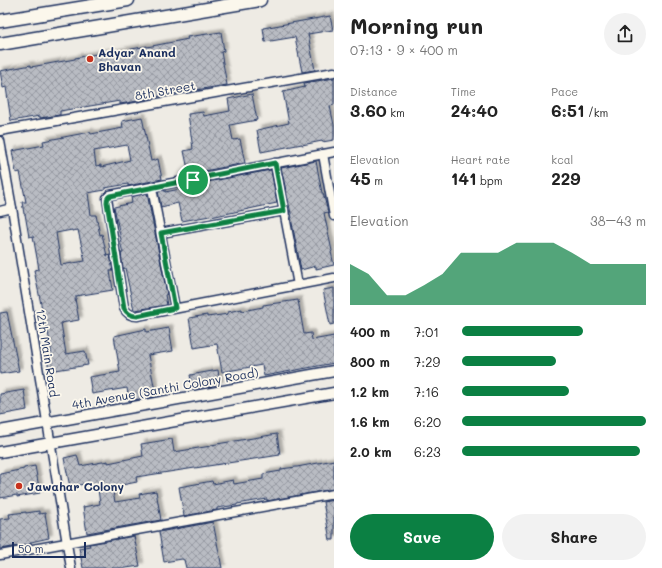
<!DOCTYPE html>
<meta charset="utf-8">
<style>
body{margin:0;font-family:Mali,sans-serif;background:#f2f2f2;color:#222;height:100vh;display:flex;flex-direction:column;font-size:15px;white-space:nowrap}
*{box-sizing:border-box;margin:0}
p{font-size:13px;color:#767676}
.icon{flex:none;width:22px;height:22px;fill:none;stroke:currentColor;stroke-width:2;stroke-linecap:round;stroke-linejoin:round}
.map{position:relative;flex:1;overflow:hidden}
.side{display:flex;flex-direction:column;background:#fff;width:328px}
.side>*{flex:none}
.scale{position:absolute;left:12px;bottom:10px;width:74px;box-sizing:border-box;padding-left:4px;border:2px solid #1b2f5e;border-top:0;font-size:11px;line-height:14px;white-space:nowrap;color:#1b2f5e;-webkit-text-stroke:3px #fbf7ec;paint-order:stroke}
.pin{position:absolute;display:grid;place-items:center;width:34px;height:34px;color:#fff;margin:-17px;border:2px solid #fff;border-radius:50%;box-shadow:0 1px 4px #0007}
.round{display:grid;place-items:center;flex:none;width:42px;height:42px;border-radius:21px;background:#f2f2f2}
.summary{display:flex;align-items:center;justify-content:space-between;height:68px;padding:0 16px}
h1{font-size:22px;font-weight:700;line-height:30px}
.metrics{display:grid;grid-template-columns:repeat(3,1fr);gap:6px;height:68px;padding:4px 16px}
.metrics div{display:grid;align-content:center}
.metrics b{font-size:17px;font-weight:700}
.metrics small{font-size:11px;font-weight:400}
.metrics p{font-size:11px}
.chart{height:112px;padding:8px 16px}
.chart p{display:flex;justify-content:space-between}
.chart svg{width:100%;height:72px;margin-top:4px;fill:#0b8043;opacity:.7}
.cta{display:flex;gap:8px;margin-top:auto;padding:8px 16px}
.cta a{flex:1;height:46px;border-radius:24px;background:#0b8043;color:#fff;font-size:16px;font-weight:700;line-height:46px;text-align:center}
.cta a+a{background:#f2f2f2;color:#222}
ul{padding:0 16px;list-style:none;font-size:13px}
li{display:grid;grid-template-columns:64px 48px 1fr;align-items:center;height:30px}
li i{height:10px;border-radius:5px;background:#0b8043}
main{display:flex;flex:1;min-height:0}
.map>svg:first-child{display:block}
.building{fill:url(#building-cross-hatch);stroke:#1b2f5e;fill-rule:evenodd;filter:url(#shadow)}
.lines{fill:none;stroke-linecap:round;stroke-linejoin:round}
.minor-casing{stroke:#1b2f5e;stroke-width:11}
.tertiary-casing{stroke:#1b2f5e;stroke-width:13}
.secondary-casing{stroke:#1b2f5e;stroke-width:15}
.minor{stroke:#fbf7ec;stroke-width:8}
.tertiary{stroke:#fbf7ec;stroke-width:10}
.secondary{stroke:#fbf7ec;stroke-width:12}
.route-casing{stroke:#fff;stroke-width:8}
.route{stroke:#0b8043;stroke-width:5}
.poi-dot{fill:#c8321e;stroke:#fbf7ec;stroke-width:1.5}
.labels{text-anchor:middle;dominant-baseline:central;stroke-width:3.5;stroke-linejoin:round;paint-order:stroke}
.poi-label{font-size:12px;font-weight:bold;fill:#1b2f5e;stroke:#fbf7ec;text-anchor:start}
.street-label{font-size:12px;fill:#1b2f5e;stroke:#fbf7ec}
</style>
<main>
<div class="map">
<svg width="334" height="568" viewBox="0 0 334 568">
<defs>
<pattern id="building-cross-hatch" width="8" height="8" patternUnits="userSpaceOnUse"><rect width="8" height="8" fill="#b9bcc3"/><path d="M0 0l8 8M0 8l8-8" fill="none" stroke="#9699a2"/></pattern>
<filter id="shadow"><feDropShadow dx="3.5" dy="-3.5" stdDeviation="1" flood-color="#0004"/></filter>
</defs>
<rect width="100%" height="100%" fill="#eeebe4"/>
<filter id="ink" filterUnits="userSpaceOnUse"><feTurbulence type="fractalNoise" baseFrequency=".025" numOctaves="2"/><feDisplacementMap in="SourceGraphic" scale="8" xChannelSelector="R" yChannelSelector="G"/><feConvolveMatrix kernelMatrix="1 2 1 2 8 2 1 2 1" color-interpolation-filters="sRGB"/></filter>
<g filter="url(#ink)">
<g class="building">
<path d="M 330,16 L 333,30 L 308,34 L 315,70 L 302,72 L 295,37 L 265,42 L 263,28 Z"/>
<path d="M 221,32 L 224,51 L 221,52 L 227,85 L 171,94 L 145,99 L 145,100 L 120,104 L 120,101 L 60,111 L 60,115 L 40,118 L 40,116 L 11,121 L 6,87 L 3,88 L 0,71 L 31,65 L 31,67 L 75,59 L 75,58 L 107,52 L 107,54 L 147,46 L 147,47 L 188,39 L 187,37 Z"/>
<path d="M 334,78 L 334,105 L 330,106 L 334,125 L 334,140 L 322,142 L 322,141 L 302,145 L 302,144 L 261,152 L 257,130 L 289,123 L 283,92 L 305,87 L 304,83 L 317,81 Z"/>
<path d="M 252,94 L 257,120 L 230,125 L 233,140 L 240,139 L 245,163 L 189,174 L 184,151 L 193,149 L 188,114 L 203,112 L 204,116 L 230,111 L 228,99 Z"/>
<path d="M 142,117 L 151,161 L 158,159 L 162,179 L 128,186 L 128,184 L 105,188 L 105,190 L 88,193 L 91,215 L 96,215 L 100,235 L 102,234 L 107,256 L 110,255 L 113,271 L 110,271 L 113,290 L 76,296 L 76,299 L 75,299 L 79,320 L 61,323 L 66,354 L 85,351 L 88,365 L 49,371 L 47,357 L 52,356 L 47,326 L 43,327 L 41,314 L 43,314 L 34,270 L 39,269 L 33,236 L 29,237 L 25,214 L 24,214 L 22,202 L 26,202 L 20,172 L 16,173 L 12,151 L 44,145 L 43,141 L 90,132 L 91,134 L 123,128 L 122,121 ZM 127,145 L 130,160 L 101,167 L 101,165 L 96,166 L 94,151 ZM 72,230 L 72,231 L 78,230 L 85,261 L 61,265 L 56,233 Z"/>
<path d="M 316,161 L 322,193 L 323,193 L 328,212 L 324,213 L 332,251 L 331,252 L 334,265 L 316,269 L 316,266 L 301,270 L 299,259 L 291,218 L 292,218 L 281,168 Z"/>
<path d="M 271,170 L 277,203 L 211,217 L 210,216 L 182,221 L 178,203 L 161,207 L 158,191 L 165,190 L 165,192 L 185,188 L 185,186 L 191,185 Z"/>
<path d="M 147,193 L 167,294 L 165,295 L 167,305 L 135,310 L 134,310 L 125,268 L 123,269 L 121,253 L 123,253 L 120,241 L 121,240 L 114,207 L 132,203 L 131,197 Z"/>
<path d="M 334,288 L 334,324 L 330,325 L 323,290 Z"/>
<path d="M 298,300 L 304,334 L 311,333 L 312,340 L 334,336 L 334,363 L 264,376 L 262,365 L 222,372 L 217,344 L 194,348 L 189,318 L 207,315 L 207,317 L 228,314 L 228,312 L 242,309 L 242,311 L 263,307 L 263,305 Z"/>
<path d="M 7,312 L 19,371 L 0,374 L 0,313 Z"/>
<path d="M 169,328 L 173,351 L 148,355 L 156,396 L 129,401 L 127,388 L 92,394 L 89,377 L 120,372 L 114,336 L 146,329 L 146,332 Z"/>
<path d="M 218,370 L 220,385 L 193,390 L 190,375 Z"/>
<path d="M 24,390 L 27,410 L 0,415 L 0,394 Z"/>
<path d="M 277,434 L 280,455 L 136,477 L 137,482 L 112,487 L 115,502 L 140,498 L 139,494 L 156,491 L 161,520 L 87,533 L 83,507 L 100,504 L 98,489 L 89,490 L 88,483 L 70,487 L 64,458 L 77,455 L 80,466 L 108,461 L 108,463 L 143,456 L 141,444 L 172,439 L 174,452 L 211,446 L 211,445 Z"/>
<path d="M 334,460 L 334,489 L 267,501 L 267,499 L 237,504 L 237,505 L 217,508 L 217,510 L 184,516 L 179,487 L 212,481 L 213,484 L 233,480 L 234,484 L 263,479 L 263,474 L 281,471 L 281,469 L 296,467 L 297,467 Z"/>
<path d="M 35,466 L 40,493 L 17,497 L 17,495 L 0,498 L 0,474 L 24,469 L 24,468 Z"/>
<path d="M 334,500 L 334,540 L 330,540 L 323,502 Z"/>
<path d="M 39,511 L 39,514 L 45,513 L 49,538 L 31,542 L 31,544 L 0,549 L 0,519 L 10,518 L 9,514 L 26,512 L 26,513 Z"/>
<path d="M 213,522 L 222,568 L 186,568 L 184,560 L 182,559 L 164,562 L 159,532 Z"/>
<path d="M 134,536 L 140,566 L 126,568 L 83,568 L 79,548 L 90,546 L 89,544 Z"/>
</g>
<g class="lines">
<defs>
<g id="minor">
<path d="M 0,131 L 334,72"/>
<path d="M 0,141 L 12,208 L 71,568"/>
<path d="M 334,152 L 110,195 L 107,198 L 124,308 C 127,314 131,316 137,316 L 334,278"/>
<path d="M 323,154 L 334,216"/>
<path d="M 275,163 L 298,285"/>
<path d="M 152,188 L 175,308"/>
<path d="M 0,211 L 12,208"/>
<path d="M 161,233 L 284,211"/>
<path d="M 0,555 L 334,494"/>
</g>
<g id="tertiary">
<path d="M 0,431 L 334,371"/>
<path d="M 0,452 L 334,393"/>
</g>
<g id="secondary">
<path d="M 0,21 L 128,0"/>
<path d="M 0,44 L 260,0"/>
</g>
</defs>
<use href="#minor" class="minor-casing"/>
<use href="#tertiary" class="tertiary-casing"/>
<use href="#secondary" class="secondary-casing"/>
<use href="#minor" class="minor"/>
<use href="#tertiary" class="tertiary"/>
<use href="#secondary" class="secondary"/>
</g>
</g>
<g class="lines" filter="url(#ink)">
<defs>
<path id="route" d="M 275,163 L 284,211 L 161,233 L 175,308 L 137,316 C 131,316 127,314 124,308 L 107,202 C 107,198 108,197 110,196 Z"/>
</defs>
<use href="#route" class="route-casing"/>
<use href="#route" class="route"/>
</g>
<g class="poi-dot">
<circle cx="90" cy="59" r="4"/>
<circle cx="19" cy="486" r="4"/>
</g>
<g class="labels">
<g class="poi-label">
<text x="98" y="52">Adyar Anand<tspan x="98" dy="14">Bhavan</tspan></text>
<text x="27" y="486">Jawahar Colony</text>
</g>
<g class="street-label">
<text transform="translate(165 90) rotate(-10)">8th Street</text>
<text transform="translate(48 353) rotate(81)">12th Main Road</text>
<text transform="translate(165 388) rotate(-10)">4th Avenue (Santhi Colony Road)</text>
</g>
</g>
</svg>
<div class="scale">50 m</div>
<div class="pin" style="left:193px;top:180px;background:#1e9e55"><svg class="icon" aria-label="arrive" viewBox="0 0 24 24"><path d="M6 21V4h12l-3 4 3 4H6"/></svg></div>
</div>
<section class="side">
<div class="summary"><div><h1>Morning run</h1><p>07:13 · 9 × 400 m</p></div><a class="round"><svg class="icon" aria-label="share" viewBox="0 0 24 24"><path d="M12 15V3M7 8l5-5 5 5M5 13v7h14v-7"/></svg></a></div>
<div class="metrics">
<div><p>Distance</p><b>3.60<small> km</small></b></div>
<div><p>Time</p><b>24:40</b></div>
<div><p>Pace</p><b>6:51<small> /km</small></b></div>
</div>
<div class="metrics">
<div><p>Elevation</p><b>45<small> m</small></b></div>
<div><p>Heart rate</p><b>141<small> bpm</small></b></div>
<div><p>kcal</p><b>229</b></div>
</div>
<div class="chart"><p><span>Elevation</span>38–43 m</p>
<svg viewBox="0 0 160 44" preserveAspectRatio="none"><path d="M0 44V19L10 25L20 38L30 38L40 32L50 25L60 12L70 12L80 12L90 6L100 6L110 6L120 12L130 19L140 19L150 19L160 19V44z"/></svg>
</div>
<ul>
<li><b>400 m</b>7:01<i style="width:66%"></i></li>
<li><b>800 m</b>7:29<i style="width:51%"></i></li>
<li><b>1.2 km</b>7:16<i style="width:58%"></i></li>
<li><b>1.6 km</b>6:20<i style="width:100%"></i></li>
<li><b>2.0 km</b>6:23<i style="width:97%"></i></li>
</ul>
<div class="cta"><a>Save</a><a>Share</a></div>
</section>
</main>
